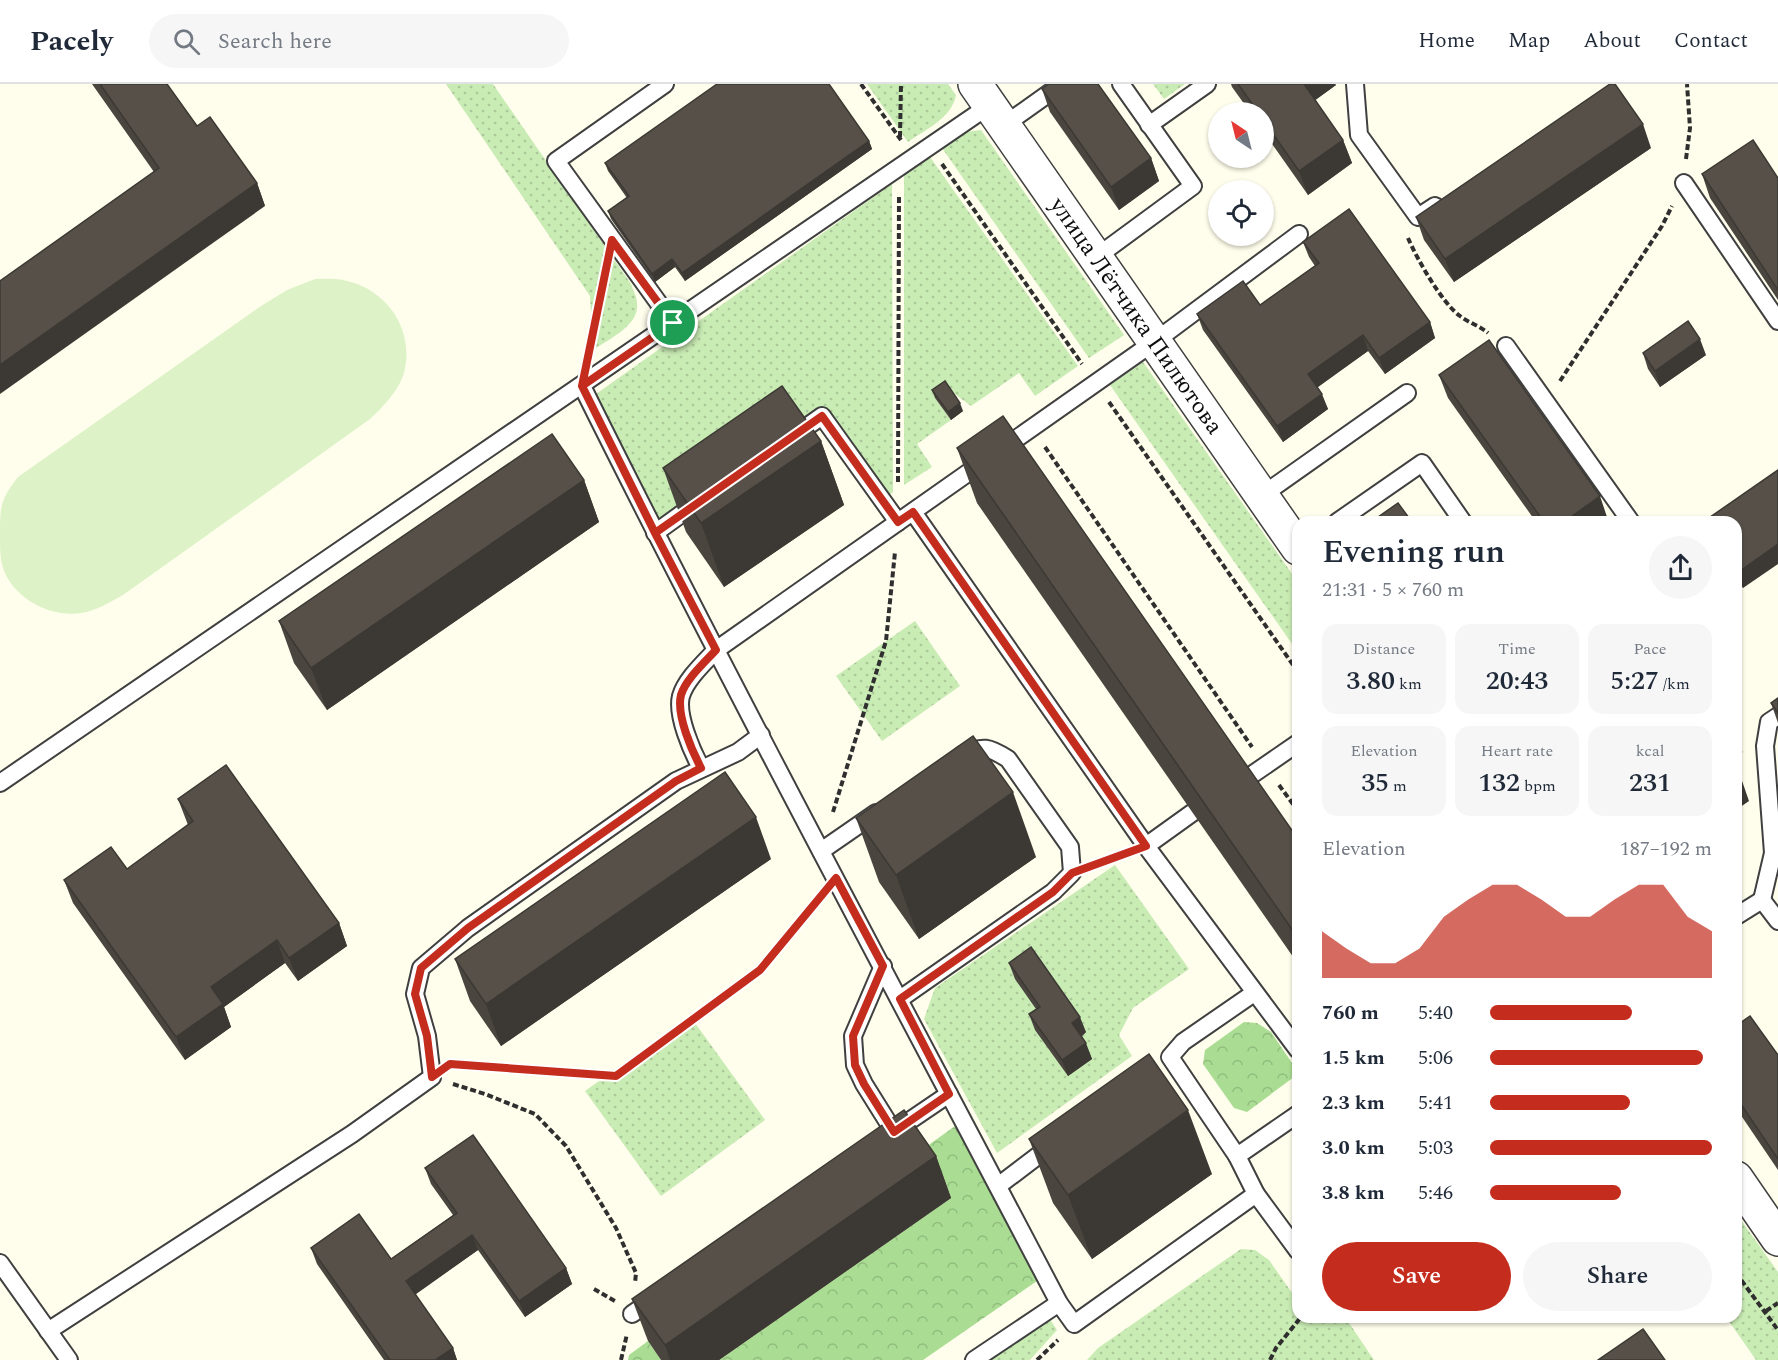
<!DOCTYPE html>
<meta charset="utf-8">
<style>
body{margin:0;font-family:Spectral,serif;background:#f6f6f7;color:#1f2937;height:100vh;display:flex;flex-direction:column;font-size:22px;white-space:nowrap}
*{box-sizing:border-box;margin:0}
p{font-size:20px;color:#747a83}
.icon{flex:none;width:33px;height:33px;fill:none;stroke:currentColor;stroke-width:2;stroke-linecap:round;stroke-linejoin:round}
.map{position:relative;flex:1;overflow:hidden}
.sheet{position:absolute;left:1292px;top:432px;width:450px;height:807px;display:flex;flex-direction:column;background:#fff;border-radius:18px;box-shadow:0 2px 4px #0004}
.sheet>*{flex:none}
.needle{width:39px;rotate:325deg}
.fabs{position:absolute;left:1208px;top:18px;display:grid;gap:12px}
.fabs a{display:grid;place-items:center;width:66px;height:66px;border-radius:50%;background:#fff;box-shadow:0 2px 4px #0004;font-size:30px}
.pin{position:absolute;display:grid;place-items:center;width:51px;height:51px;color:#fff;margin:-26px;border:3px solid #fff;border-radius:50%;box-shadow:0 2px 6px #0007}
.round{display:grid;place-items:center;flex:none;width:63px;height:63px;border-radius:32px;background:#f6f6f7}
.summary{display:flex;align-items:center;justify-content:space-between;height:102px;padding:0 30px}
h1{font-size:33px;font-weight:600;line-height:45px}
.figures{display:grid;grid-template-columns:repeat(3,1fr);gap:9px;height:102px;padding:6px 30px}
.figures div{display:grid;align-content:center;border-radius:15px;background:#f6f6f7;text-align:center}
.figures b{font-size:26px;font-weight:600}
.figures small{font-size:16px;font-weight:400}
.figures p{font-size:16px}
.chart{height:168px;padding:12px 30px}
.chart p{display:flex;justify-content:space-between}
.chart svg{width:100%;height:108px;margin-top:6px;fill:#c42d1e;opacity:.7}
.button{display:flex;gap:12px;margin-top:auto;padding:12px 30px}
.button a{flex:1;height:69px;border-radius:36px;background:#c42d1e;color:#fff;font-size:24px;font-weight:600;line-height:69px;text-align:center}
.button a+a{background:#f6f6f7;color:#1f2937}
ul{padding:0 30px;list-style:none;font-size:20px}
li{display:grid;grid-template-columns:96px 72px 1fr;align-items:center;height:45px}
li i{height:15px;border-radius:8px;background:#c42d1e}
header{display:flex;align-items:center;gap:36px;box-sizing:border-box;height:84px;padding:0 30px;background:#fff;border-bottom:2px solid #e0e1e3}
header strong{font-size:28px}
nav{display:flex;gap:33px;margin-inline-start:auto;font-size:21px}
.search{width:420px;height:54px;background:#f6f6f7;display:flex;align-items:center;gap:15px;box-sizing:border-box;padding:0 21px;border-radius:33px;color:#747a83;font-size:22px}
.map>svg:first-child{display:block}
.green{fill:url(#green-dots)}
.forest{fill:url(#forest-crowns)}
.pitch{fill:#ddf2c7}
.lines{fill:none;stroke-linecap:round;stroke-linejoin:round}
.service-casing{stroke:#404040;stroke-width:20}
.minor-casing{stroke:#404040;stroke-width:36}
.path{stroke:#2f2f2f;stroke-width:4;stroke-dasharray:6 3;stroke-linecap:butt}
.service{stroke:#fff;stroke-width:16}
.minor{stroke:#fff;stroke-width:33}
.wall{fill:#4a453f}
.shaded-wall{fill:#3c3833}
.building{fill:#565049;stroke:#3c3833;stroke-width:1.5}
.route-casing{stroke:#fff;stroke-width:12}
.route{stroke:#c42d1e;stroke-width:8}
.labels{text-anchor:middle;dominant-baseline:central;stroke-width:6;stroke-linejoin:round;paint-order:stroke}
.street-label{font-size:24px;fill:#0d0d0d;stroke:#fff}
</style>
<header>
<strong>Pacely</strong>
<div class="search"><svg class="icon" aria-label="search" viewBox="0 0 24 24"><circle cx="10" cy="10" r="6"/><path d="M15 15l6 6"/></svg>Search here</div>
<nav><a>Home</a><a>Map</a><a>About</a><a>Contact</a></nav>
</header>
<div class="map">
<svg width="1778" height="1276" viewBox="0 0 1778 1276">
<defs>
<pattern id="green-dots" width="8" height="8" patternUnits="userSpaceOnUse" patternTransform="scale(1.5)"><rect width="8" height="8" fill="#c9ebb4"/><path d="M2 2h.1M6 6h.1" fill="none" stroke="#abc89a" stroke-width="1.8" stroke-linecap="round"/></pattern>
<pattern id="forest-crowns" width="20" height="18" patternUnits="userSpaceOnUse" patternTransform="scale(1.5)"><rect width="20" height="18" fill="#aadd93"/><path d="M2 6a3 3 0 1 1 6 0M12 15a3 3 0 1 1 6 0" fill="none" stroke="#91bc7e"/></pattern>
</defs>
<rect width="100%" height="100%" fill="#fffeec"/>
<g class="green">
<path d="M 446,0 L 493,0 L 631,200 C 633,206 637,213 637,219 C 640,241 609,255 593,266 L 590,212 Z"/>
<path d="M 867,0 L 948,0 L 956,11 C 952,34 926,45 908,58 Z"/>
<path d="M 1153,0 L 1185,0 L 1164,15 Z"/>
<path d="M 981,46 L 1124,251 L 1089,274 L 942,64 L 965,48 Z"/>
<path d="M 930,73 L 1078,282 L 1035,312 L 1019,289 L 971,322 L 948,305 L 935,314 L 951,336 L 917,360 L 932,383 L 904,401 L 904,90 Z"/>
<path d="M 892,100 L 893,408 L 888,412 L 823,322 L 659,435 L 596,310 Z"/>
<path d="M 1143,278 L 1297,497 L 1297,567 L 1110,301 Z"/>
<path d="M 915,537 L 960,602 L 882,657 L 836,592 Z"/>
<path d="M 1115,781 L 1189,885 L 1133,924 L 1119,951 L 1132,972 L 997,1069 L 924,935 L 935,904 Z"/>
<path d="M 690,932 L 765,1036 L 661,1112 L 585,1007 Z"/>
<path d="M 1736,1129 L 1778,1188 L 1778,1276 L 1756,1276 L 1726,1233 L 1736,1233 Z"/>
<path d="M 1241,1165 L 1255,1166 L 1269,1176 L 1297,1216 L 1298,1233 L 1310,1233 L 1314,1238 L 1321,1233 L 1345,1233 L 1374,1276 L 1087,1276 L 1098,1264 Z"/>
<path d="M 1049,1234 L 1057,1246 L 1030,1276 L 982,1276 Z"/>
</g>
<g class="forest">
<path d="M 1244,938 L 1257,939 L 1271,948 L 1294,982 L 1294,993 L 1247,1028 L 1234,1024 L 1203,980 L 1205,966 Z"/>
<path d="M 955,1042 L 1037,1197 L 923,1276 L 719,1276 L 951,1114 L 919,1068 Z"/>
<path d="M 648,1257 L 661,1276 L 628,1276 L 629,1271 Z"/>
</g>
<path class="pitch" d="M 315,195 C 325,195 337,194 347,197 C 385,206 410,240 406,278 C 405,282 405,288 403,292 C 397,308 383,323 370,335 L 123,511 C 110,518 96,527 81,529 C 50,534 13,514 3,484 C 0,474 0,463 0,452 C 0,423 0,416 18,393 L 261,222 L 287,206 Z"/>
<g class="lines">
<defs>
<g id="service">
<path d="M 665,0 L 556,77 L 673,239"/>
<path d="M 1355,0 L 1359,51 L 1418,133 L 1435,122"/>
<path d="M 1149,41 L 1207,0"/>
<path d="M 1003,42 L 1062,0"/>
<path d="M 1684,99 L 1778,237"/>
<path d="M 1095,174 L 1193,102 L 1121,0"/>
<path d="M 1506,262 L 1631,438"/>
<path d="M 582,302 C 735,610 899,914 1059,1219 L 1074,1240 L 1256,1110 L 1298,1167"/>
<path d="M 791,354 L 822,332 L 898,438"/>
<path d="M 1261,412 L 1407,309"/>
<path d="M 913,428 L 1146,762 L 1298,966"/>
<path d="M 1337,438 L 1422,379 L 1463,438"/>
<path d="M 655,449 L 698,418"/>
<path d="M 701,684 C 692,667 676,631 681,612 C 686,595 705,578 716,566 L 1154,258 L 1299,150"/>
<path d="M 0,699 L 990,21"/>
<path d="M 1240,699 L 1298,659"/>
<path d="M 1146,762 L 1192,729"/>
<path d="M 821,767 L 876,729"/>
<path d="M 1762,816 L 1773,769 L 1765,662 L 1769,638 L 1778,632"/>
<path d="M 1736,826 L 1738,831 L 1762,816 L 1778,837"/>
<path d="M 883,882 L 853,952 L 855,981 L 864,1000 L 894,1048"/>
<path d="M 1254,909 L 1183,958 L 1170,973 L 1237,1072 L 1256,1110"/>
<path d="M 900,915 L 1053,808 L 1072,789 L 1070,763 L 1008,675 C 989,663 983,661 962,671"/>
<path d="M 893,1048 L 949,1010"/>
<path d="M 1237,1072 L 1298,1030"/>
<path d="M 998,1102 L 1052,1061"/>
<path d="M 0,1179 L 69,1276"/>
<path d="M 632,1230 L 655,1214"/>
<path d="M 48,1247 L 352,1050 L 432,993 L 427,952 L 415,910 L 421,884 L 468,844 L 676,697 L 738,668 L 761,651"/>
<path d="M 974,1276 L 1059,1219"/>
</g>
<g id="minor">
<path d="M 975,0 L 1298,464"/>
<path d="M 1736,1094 L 1778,1155"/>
</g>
</defs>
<use href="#service" class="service-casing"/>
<use href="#minor" class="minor-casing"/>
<g class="path">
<path d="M 861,0 L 901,56"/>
<path d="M 900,53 L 901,0"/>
<path d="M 1686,75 L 1690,44 L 1687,0"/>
<path d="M 942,80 L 1082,280"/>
<path d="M 1408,154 C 1417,175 1442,219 1460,232 C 1469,239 1480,242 1488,249"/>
<path d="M 589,269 L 606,185"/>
<path d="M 1560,297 L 1662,142 L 1672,122"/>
<path d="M 1109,318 L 1298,588"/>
<path d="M 1045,363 L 1252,663"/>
<path d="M 898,398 L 899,111"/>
<path d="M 1736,661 L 1741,669"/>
<path d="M 1279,701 L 1298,727"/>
<path d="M 833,728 L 886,557 L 895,468"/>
<path d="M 1095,780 L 1125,770"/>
<path d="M 452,980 L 616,992 L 760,886 L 820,814"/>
<path d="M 453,1000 L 485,1010 L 535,1030 L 566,1062 L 616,1144 L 636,1189 L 635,1199"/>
<path d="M 1736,1189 L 1778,1246"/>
<path d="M 594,1205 L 615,1217"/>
<path d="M 1766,1227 L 1778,1219"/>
<path d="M 621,1276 L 627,1250"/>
<path d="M 1037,1276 L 1058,1256"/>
<path d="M 1270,1276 L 1276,1264 L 1301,1233"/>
</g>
<use href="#service" class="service"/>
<use href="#minor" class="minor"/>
</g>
<g class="wall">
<path d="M 92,0 L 167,0 L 197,42 L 257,99 L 265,122 L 154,88 Z"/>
<path d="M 1231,0 L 1335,0 L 1336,1 L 1315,16 L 1343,56 L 1352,79 L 1308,111 L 1263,47 L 1263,28 L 1250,28 L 1232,3 Z"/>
<path d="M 1042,5 L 1151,74 L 1159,97 L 1119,126 L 1050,28 Z"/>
<path d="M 869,57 L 872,65 L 685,197 L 675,183 L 655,198 L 611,135 L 608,127 L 627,114 L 608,87 L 605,79 Z"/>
<path d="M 1651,64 L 1454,198 L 1424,156 L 1416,133 Z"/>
<path d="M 1702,90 L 1778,94 L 1778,216 L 1710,114 Z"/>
<path d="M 1303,158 L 1430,238 L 1435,254 L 1385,290 L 1368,267 L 1317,303 L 1328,325 L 1283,358 L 1203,246 L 1197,230 L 1260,221 L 1315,182 L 1309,173 Z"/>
<path d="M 1643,269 L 1706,271 L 1660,303 L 1648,285 Z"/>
<path d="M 1439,291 L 1608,436 L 1605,438 L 1536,438 L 1448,314 Z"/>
<path d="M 932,306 L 963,327 L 951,336 L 935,314 Z"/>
<path d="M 821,357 L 844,421 L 724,503 L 686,448 L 663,384 Z"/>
<path d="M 957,364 L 1298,755 L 1298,880 L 977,419 Z"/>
<path d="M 1778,386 L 1743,504 L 1736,494 L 1736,438 Z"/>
<path d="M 584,396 L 599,438 L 327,626 L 294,579 L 279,537 Z"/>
<path d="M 1778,614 L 1778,639 L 1771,619 Z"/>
<path d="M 178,715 L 339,839 L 347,862 L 298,897 L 285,879 L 224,923 L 231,943 L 185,976 L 73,819 L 64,796 L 127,785 L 188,741 Z"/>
<path d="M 856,734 L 1036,773 L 919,855 L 879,798 Z"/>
<path d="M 771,775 L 501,962 L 470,917 L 455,875 Z"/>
<path d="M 1009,879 L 1086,948 L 1082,952 L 1092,975 L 1068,992 L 1035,946 L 1029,930 L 1036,925 L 1015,895 Z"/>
<path d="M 1736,942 L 1778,971 L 1778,1086 L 1736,1024 Z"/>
<path d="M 1029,1055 L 1212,1090 L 1092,1175 L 1053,1119 Z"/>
<path d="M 936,1072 L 951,1114 L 719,1276 L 661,1276 L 648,1257 L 632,1215 Z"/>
<path d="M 425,1084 L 566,1184 L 572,1200 L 525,1233 L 478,1166 L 415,1210 L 453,1264 L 457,1276 L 384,1276 L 317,1180 L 311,1164 L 391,1175 L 453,1131 L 431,1100 Z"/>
</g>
<g class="shaded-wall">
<path d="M 1303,0 L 1335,0 L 1336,1 L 1310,20 Z"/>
<path d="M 1643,40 L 1651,64 L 1454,198 L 1445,175 Z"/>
<path d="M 1343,56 L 1352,79 L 1308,111 L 1299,87 Z"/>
<path d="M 869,57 L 872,65 L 685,197 L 682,189 Z"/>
<path d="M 1151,74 L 1159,97 L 1119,126 L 1111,103 Z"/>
<path d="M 257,99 L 265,122 L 0,310 L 0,281 Z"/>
<path d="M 672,175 L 675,183 L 655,198 L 652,190 Z"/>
<path d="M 1430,238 L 1435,254 L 1385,290 L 1379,274 Z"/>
<path d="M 1363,251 L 1368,267 L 1314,306 L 1308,290 Z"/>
<path d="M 1700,255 L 1706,271 L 1660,303 L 1655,287 Z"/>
<path d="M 1322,310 L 1328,325 L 1283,358 L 1277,342 Z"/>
<path d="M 960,319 L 963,327 L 951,336 L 948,328 Z"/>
<path d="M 821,357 L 844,421 L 724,503 L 701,439 Z"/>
<path d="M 584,396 L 599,438 L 327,626 L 311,584 Z"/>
<path d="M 1600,412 L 1608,436 L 1605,438 L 1564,438 Z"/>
<path d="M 1778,460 L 1778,480 L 1743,504 L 1737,489 Z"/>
<path d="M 1741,694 L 1749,717 L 1736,726 L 1736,697 Z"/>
<path d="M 1013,708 L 1036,773 L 919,855 L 896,791 Z"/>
<path d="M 756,733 L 771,775 L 501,962 L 486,920 Z"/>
<path d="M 339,839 L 347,862 L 298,897 L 289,874 Z"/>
<path d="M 277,856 L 285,879 L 224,923 L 231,943 L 185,976 L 176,953 L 211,903 Z"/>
<path d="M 1080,933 L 1086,948 L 1078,955 L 1072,939 Z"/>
<path d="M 1086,959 L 1092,975 L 1068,992 L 1062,976 Z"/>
<path d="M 1188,1026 L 1212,1090 L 1092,1175 L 1068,1111 Z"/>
<path d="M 936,1072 L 951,1114 L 719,1276 L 670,1276 L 665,1261 Z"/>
<path d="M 472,1151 L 478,1166 L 412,1213 L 406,1197 Z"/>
<path d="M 566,1184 L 572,1200 L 525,1233 L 519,1217 Z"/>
<path d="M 453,1264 L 457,1276 L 435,1276 Z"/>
</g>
<g class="building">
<path d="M 100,0 L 167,0 L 197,42 L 210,33 L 257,99 L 0,281 L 0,197 L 159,84 Z"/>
<path d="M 717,0 L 829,0 L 869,57 L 682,189 L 672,175 L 652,190 L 608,127 L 629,112 L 605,79 Z"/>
<path d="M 1049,0 L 1098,0 L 1151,74 L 1111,103 L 1042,5 Z"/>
<path d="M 1238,0 L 1304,0 L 1343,56 L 1299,87 L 1263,36 L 1263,28 L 1258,28 Z"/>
<path d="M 1610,0 L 1615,0 L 1643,40 L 1445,175 L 1416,133 Z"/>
<path d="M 1753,56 L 1778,94 L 1778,206 L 1702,90 Z"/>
<path d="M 1349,125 L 1430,238 L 1379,274 L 1363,251 L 1308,290 L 1322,310 L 1277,342 L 1197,230 L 1243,197 L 1260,221 L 1319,179 L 1303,158 Z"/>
<path d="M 1688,237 L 1700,255 L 1655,287 L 1643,269 Z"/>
<path d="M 1489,256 L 1600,412 L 1564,438 L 1544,438 L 1439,291 Z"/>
<path d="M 945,297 L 960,319 L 948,328 L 932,306 Z"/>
<path d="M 782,302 L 821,357 L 701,439 L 663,384 Z"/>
<path d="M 1003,332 L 1298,755 L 1298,854 L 957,364 Z"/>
<path d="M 552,350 L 584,396 L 311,584 L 279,537 Z"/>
<path d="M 1778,386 L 1778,460 L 1737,489 L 1736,487 L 1736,438 L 1703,438 Z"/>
<path d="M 1398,419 L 1412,438 L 1371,438 Z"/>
<path d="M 1778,614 L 1778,629 L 1771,619 Z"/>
<path d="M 973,652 L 1013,708 L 896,791 L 856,734 Z"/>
<path d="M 226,681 L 339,839 L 289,874 L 277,856 L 211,903 L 223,920 L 176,953 L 64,796 L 111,763 L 127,785 L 131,782 L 193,737 L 178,715 Z"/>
<path d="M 1736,686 L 1741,694 L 1736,697 Z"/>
<path d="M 725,688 L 756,733 L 486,920 L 455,875 Z"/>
<path d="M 1031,863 L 1080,933 L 1072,939 L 1086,959 L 1062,976 L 1029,930 L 1040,923 L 1009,879 Z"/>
<path d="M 1750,932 L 1778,971 L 1778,1075 L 1736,1013 L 1736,942 Z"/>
<path d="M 1149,970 L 1188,1026 L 1068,1111 L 1029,1055 Z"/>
<path d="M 904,1026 L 936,1072 L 665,1261 L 632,1215 Z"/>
<path d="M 1298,1036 L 1298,1044 L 1294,1039 Z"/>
<path d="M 473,1051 L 566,1184 L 519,1217 L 472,1151 L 406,1197 L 453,1264 L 435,1276 L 390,1276 L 311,1164 L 359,1130 L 391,1175 L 457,1129 L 425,1084 Z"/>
<path d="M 1643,1245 L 1665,1276 L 1598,1276 Z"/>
</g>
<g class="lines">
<defs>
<path id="route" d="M 673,239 L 582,302 L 655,449 L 716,566 C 705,578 686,595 681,611 C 676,631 692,667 701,684 L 676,697 L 468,844 L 421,884 L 415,910 L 427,952 L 432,993 L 450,980 L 616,992 L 760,886 L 836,794 L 883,882 L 853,952 L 855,981 L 864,1000 L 894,1048 L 949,1010 L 900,915 L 1053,808 L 1072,789 L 1146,762 L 913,428 L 898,438 L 822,332 L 655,449 L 582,302 L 612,156 L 673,239"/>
</defs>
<use href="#route" class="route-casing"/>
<use href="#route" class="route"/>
</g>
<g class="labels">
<g class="street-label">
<text transform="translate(1136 232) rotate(55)">улица Лётчика Пилютова</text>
</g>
</g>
</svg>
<div class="fabs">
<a><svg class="needle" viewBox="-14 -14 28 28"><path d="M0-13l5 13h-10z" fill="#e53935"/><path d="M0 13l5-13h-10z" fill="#747a83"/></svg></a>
<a><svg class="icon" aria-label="locate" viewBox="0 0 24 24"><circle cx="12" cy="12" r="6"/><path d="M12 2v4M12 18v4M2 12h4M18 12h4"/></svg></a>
</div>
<div class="pin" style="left:673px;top:239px;background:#1e9e55"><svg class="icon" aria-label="arrive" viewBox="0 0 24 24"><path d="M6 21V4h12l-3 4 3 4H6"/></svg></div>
<section class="sheet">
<div class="summary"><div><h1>Evening run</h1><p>21:31 · 5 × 760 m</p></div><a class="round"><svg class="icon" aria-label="share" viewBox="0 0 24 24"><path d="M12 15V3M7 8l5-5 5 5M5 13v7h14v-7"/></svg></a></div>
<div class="figures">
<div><p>Distance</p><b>3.80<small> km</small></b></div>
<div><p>Time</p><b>20:43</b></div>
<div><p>Pace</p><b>5:27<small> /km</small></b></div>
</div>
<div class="figures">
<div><p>Elevation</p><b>35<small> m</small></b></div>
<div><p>Heart rate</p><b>132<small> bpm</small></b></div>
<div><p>kcal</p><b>231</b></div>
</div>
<div class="chart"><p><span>Elevation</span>187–192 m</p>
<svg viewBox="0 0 160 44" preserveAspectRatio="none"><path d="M0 44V25L10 32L20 38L30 38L40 32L50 19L60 12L70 6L80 6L90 12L100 19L110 19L120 12L130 6L140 6L150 19L160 25V44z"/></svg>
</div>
<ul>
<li><b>760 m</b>5:40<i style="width:64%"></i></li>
<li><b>1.5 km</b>5:06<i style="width:96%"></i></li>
<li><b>2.3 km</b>5:41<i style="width:63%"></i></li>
<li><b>3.0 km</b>5:03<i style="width:100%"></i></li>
<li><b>3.8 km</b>5:46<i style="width:59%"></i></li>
</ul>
<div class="button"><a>Save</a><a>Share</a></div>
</section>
</div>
